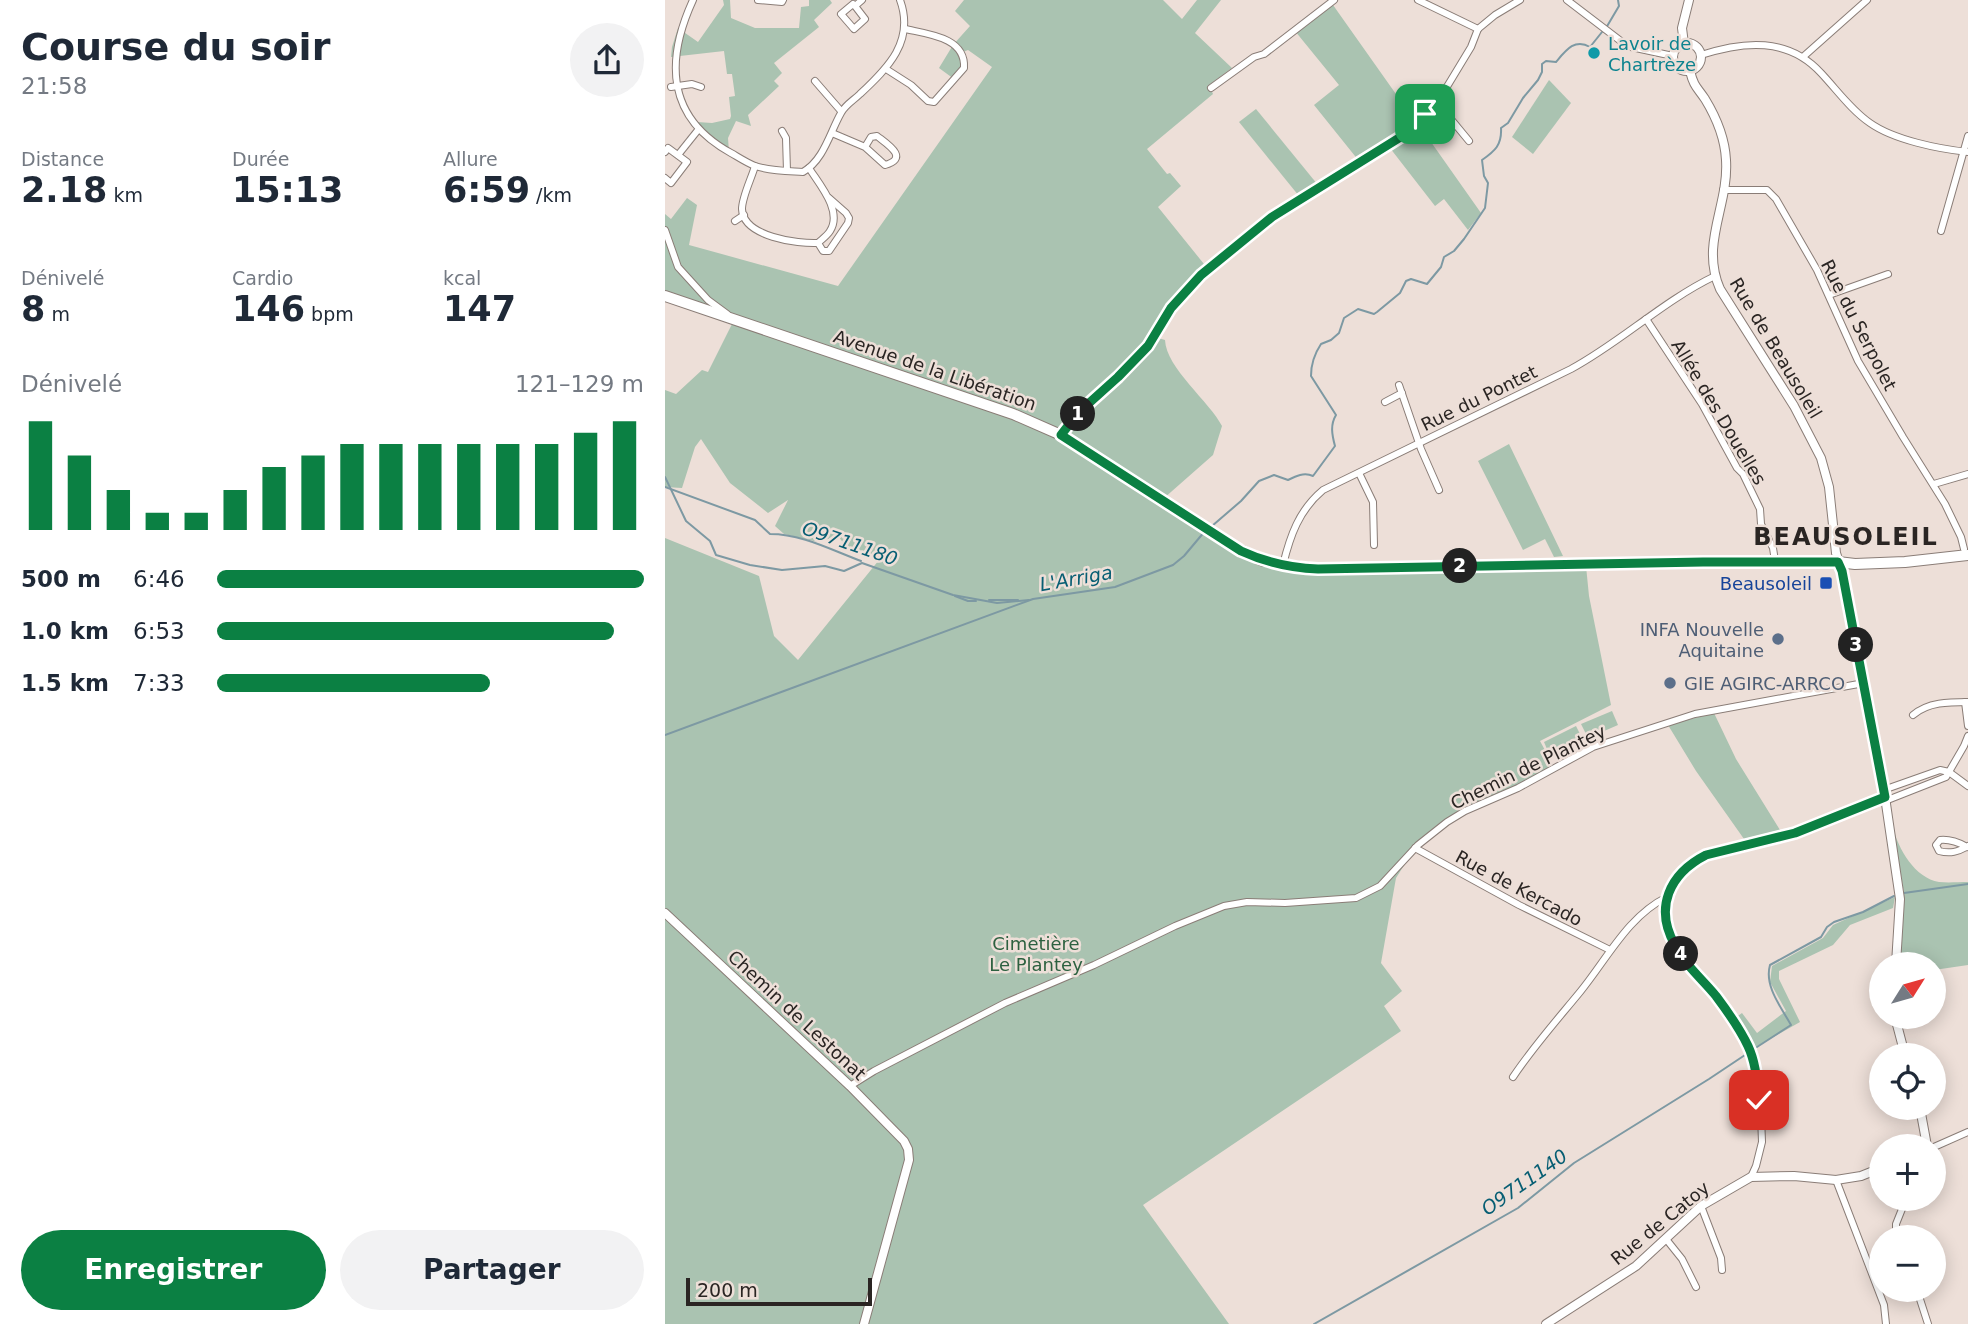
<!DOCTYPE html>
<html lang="fr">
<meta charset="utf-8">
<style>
body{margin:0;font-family:"DejaVu Sans",sans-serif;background:#f2f2f3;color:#1f2937;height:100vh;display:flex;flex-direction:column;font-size:26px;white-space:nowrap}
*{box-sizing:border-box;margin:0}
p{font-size:23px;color:#747a83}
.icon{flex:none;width:38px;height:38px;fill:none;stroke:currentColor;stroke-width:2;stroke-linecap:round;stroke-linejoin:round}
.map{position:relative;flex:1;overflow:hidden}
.drawer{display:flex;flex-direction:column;background:#fff;width:665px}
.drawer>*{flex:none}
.needle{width:46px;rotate:53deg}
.fabs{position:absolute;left:1204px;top:952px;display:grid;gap:14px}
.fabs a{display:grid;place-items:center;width:77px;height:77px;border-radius:50%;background:#fff;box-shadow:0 4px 18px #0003;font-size:35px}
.scale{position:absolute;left:21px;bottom:18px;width:186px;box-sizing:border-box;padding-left:7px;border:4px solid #2a2523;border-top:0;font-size:19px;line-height:24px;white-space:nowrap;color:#2a2523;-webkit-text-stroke:5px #eddfd8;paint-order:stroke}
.pin{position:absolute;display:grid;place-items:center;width:60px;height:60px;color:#fff;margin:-30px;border-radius:14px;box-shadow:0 4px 10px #0006}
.km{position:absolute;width:35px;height:35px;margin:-18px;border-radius:50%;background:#222;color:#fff;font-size:19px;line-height:35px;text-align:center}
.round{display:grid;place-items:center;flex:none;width:74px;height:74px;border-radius:37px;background:#f2f2f3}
.headline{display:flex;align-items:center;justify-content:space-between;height:119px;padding:0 21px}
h1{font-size:38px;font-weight:800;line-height:52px}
.metrics{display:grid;grid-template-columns:repeat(3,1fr);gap:10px;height:119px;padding:7px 21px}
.metrics div{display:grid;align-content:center}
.metrics b{font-size:35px;font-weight:800}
.metrics small{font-size:19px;font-weight:400}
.metrics p{font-size:19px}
.chart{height:196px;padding:14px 21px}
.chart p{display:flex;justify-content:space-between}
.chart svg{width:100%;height:126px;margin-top:7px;stroke:#0b8043;stroke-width:6}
.button{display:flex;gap:14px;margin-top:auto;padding:14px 21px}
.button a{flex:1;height:80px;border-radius:42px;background:#0b8043;color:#fff;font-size:28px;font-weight:800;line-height:80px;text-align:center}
.button a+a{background:#f2f2f3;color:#1f2937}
ul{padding:0 21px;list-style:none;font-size:23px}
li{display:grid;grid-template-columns:112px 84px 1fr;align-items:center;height:52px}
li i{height:18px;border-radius:9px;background:#0b8043}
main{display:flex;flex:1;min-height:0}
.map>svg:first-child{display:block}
.green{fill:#aac3b1}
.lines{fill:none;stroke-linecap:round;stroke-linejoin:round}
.stream{stroke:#7d99a3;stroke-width:2}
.minor-casing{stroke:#8a7d77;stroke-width:8}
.tertiary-casing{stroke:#8a7d77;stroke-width:10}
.primary-casing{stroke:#8a7d77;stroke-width:12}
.minor{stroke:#fff;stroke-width:6}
.tertiary{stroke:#fff;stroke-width:8}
.primary{stroke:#fff;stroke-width:10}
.route-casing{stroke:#fff;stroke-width:14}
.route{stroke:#0b8043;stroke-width:9}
.culture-dot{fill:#0f9aa8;stroke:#eddfd8;stroke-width:2.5}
.transit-dot{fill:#1a4fb4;stroke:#eddfd8;stroke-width:2.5}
.service-dot{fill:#5c6f8a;stroke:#eddfd8;stroke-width:2.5}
.labels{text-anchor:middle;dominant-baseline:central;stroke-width:5;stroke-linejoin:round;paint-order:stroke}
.culture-label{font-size:18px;fill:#0d838f;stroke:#eddfd8;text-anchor:start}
.street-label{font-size:18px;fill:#2a2523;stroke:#eddfd8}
.transit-label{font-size:18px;fill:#164399;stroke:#eddfd8;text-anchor:end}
.service-label{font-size:18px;fill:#4e5e75;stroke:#eddfd8;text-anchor:end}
.park-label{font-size:18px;fill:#2d6140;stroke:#eddfd8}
.water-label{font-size:19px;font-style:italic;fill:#075e73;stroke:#eddfd8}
.district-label{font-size:24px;font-weight:bold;letter-spacing:2px;fill:#2a2523;stroke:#eddfd8}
</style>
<main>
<section class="drawer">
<div class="headline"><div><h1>Course du soir</h1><p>21:58</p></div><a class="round"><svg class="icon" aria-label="share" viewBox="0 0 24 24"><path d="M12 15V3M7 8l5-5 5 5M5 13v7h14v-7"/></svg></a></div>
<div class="metrics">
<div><p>Distance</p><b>2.18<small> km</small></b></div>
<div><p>Durée</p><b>15:13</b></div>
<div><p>Allure</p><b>6:59<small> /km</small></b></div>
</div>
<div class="metrics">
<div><p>Dénivelé</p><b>8<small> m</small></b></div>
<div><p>Cardio</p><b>146<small> bpm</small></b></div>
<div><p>kcal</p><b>147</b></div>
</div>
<div class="chart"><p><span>Dénivelé</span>121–129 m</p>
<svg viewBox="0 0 160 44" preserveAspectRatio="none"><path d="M5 44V6M15 44V18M25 44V30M35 44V38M45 44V38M55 44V30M65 44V22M75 44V18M85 44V14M95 44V14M105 44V14M115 44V14M125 44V14M135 44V14M145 44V10M155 44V6"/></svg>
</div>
<ul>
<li><b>500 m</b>6:46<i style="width:100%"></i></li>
<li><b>1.0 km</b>6:53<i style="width:93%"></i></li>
<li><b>1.5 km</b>7:33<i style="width:64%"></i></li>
</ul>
<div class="button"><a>Enregistrer</a><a>Partager</a></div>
</section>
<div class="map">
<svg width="1303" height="1324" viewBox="0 0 1303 1324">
<rect width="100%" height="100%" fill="#eddfd8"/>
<g class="green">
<path d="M 58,0 L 65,0 L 66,18 L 90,28 L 134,28 L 136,7 L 144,6 L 144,0 L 165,0 L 167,3 L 149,20 L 154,27 L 109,63 L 117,73 L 109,81 L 114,86 L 83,115 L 86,126 L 71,121 L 63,138 L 64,152 L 52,145 L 32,122 L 47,123 L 65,119 L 66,116 L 64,97 L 70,96 L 67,74 L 62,74 L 59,51 L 6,57 L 7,47 L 13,28 L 33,42 L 59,5 Z"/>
<path d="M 299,0 L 498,0 L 517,19 L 532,0 L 556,0 L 530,33 L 567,68 L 544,85 L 548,94 L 482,149 L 502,174 L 505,173 L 516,186 L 493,207 L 543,269 L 523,288 L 490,337 L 500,340 C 501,368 545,402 557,426 L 548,455 L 498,499 L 595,563 L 627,573 L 921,566 L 924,596 L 946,705 L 875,741 L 889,767 L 800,811 L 750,848 L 731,878 L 716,963 L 737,991 L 719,1006 L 736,1031 L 478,1205 L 564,1324 L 0,1324 L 0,538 L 94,576 L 109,636 L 133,660 L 214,560 L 183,549 L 173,536 L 153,542 L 119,534 L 110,526 L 123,500 L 103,513 L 65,483 L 36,439 L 30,447 L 17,488 L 0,487 L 0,390 L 11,394 L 37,370 L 43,372 L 69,320 L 0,296 L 0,214 L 6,219 L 22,198 L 32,205 L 24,245 L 173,286 L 327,67 L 303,50 L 298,52 L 299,62 L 289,79 L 274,68 L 288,45 L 305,26 L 290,11 Z"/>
<path d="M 668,5 L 750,121 L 738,131 L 694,161 L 649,105 L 674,85 L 630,31 Z"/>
<path d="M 884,80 L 906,103 L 868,154 L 847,137 Z"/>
<path d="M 591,109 L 653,185 L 634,196 L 574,122 Z"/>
<path d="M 754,125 L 816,213 L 803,230 L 779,199 L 770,206 L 725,148 Z"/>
<path d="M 844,444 L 898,556 L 889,557 L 880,539 L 858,550 L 813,461 Z"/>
<path d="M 947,711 L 953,725 L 923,738 L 916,724 Z"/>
<path d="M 1049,713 L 1071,759 L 1115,830 L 1079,839 L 1031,771 L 1003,725 Z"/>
<path d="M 911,726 L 918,740 L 885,756 L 879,742 Z"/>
<path d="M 1228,827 C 1233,849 1250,878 1274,882 C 1283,883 1294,882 1303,882 L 1303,965 L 1269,970 L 1269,964 L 1233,964 L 1239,893 Z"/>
<path d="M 1230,897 L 1228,908 L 1185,925 L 1168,945 L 1114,971 L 1114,979 L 1135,1022 L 1087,1049 L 1070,1018 L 1077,1013 L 1092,1033 L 1121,1011 L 1105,982 L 1107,966 L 1158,938 L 1168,925 Z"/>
</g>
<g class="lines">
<g class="stream">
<path d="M 941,28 L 954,6 L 953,0"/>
<path d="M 0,477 L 21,521 L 45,541 L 51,555 L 85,565 L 117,570 L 160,566 L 179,571 L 197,563 L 288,595 L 332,603 L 364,600"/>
<path d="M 0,487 L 90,520 L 105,534 C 137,534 166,550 196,561"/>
<path d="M 547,526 L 576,501 L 594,481 L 609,475 L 623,480 C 631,476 639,472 648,476 L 670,446 C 667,435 665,425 671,415 L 646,376 C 646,365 650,353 656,344 L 666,340 L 674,333 L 679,318 L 693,309 L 709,314 L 712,312 L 735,293 L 741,281 L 746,279 L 762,284 L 776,267 L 779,257 L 789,251 L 799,239 L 820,208 L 823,183 L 819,176 L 817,160 C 830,151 837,145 836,128 L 843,123 L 858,98 L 873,80 L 877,72 L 877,64 L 881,61 L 891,62 C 901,50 910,38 925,47 L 937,32"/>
<path d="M 290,596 L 303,601 L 311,601"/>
<path d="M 324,600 L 353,600"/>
<path d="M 0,735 L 368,599 L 450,587 L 508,565 L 519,556 L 540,531"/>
<path d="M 1239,893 L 1303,884"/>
<path d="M 1092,1047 L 1126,1025 C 1116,1007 1099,986 1105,965 L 1156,937 L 1162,927 L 1169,922 L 1198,912 L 1229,896"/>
<path d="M 649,1324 L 853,1208 L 909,1163 L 1044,1079 L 1080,1055"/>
</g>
<defs>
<g id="minor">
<path d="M 28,0 C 0,61 2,118 66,153 C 73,157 82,163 90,166 C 105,171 122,171 138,172 C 159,160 165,132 176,113 C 180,105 189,100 195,94 C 223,68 250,41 235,0"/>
<path d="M 93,0 L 117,2 L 118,0"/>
<path d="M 753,0 L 813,29"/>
<path d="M 902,0 L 957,42 L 966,47 L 1008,56"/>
<path d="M 190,6 L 200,19 L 189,29 L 176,14 L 188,4 L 190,6 L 197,0"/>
<path d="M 813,29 L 830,15 L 855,0"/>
<path d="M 1036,55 C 1079,41 1123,37 1156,73 C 1172,90 1186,110 1205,123 C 1229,140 1274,149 1303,152"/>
<path d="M 1139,56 L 1202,0"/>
<path d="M 221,69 L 246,85 L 263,101 L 269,102 L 299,68 C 301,37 262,34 240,29"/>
<path d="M 150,81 L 176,111"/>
<path d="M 6,87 L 27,84 L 36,87"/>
<path d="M 546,88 L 589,57 L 599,54 L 669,0"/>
<path d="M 771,101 L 804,141"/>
<path d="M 117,131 L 121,138 L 122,171"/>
<path d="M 167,133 L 200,147 L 220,165 C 245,158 222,144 212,136 L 206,137 L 200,147"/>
<path d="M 0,152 L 3,148 L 22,162 L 6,183 L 0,178"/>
<path d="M 13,155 L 33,130"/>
<path d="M 90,166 C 87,177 77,197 77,209 C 78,237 133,244 153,243 C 157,239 162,236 165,231 C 178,211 154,184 144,168"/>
<path d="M 1058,190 L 1102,190 L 1111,199 L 1152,270 L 1193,361 L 1238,437 L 1280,504 L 1296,537 L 1299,549"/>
<path d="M 70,221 L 79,215"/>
<path d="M 0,230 L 13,267 L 43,300 L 62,314"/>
<path d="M 1276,231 L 1303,136"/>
<path d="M 153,243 L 158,251 L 164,251 L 183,223 L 184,218 L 181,213 L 164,198"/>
<path d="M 1164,295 L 1223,274"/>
<path d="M 981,319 L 1037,404 L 1072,468 L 1078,474 L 1095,509 L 1096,524 L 1108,548 L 1110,561"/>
<path d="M 734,385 L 756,449 L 774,490"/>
<path d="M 720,402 L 737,393"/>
<path d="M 396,435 L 413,413 L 453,377 L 483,346 L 511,302 L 543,269 L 607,217 L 714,151 L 748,126 L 773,99 L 783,85 L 806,47 L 813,29"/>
<path d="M 694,473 L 708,502 L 709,545"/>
<path d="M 1269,484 L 1303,474"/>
<path d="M 618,565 C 625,536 634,510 658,490 L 906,369 C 956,342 998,301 1050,276"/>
<path d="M 1300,702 L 1303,726"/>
<path d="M 1248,715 C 1263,702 1284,702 1303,702"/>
<path d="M 1218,788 L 1224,788 L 1275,770 L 1284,772 L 1303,786"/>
<path d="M 1220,801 L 1281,777 L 1299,746 L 1303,736"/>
<path d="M 1302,847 C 1293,842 1285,839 1275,840 L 1271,845 L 1274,851 C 1285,854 1293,852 1303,846"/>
<path d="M 750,848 L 854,905 L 945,950"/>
<path d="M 848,1077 C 868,1047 892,1020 915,992 C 942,959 963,916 1002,897"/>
<path d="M 185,1086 L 209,1071 L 340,1003 L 429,965 L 510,926 L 559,906 L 582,902 L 620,903 L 691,898 L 715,886 L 753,845 L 782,822 L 800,811 L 853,788 L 928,747 L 1030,714 L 1199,683"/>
<path d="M 1269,1147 L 1303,1132"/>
<path d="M 1086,1177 L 1091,1166 L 1097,1142 L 1096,1116 L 1087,1056 L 1066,1016 L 1010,946 L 1000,916 L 1002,897 L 1013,876 L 1020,869 L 1041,855 L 1130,833 L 1220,797"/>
<path d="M 1171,1180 L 1219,1305 L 1221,1324"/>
<path d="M 1036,1206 L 1056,1258 L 1057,1270"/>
<path d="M 1231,1237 L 1231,1224 L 1241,1199"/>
<path d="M 1001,1239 L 1017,1259 L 1031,1287"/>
<path d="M 1252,1290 L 1263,1324"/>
</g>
<g id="tertiary">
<circle cx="1022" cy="57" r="14"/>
<path d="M 1019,44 L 1017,28 L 1024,0"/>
<path d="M 1025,71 C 1029,87 1032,87 1040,99 C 1051,117 1060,140 1061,160 C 1064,206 1035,243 1055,289 L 1129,406 L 1156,458 L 1164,487 L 1171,553 L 1177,571 L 1220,797 L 1235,899 L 1231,964"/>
<path d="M 0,913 L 185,1086 L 239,1141 L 243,1149 L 244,1160 L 199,1324"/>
<path d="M 1230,1017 L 1240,1055"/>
<path d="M 1255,1108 L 1262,1146"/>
<path d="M 881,1324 L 971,1266 L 1036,1206 L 1086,1177 L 1129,1176 L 1171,1180 L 1196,1176 L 1216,1168"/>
</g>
<g id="primary">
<path d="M 0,296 L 348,414 L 396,435 L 570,547 L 598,561"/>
<path d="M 593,559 L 618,565 L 653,569 L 1110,561 L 1173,562 L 1190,564 L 1240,562 L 1303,555"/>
</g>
</defs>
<use href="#minor" class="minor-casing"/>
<use href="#tertiary" class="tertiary-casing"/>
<use href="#primary" class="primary-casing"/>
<use href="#minor" class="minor"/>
<use href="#tertiary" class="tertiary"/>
<use href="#primary" class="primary"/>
</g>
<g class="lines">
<defs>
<path id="route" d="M 760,114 L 734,138 L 607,217 L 536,275 L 506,308 L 483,346 L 453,377 L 413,413 L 396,435 L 576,551 C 600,562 626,568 653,569 L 1038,562 L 1173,562 L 1177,571 L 1220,797 L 1130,833 L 1041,855 C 1004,874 989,908 1010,945 C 1020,965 1037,979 1051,996 C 1063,1012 1075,1029 1083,1046 C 1091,1063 1092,1082 1094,1100"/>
</defs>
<use href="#route" class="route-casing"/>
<use href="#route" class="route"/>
</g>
<circle class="culture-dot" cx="929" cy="53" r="7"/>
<rect class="transit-dot" x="1154" y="576" width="14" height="14" rx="3.5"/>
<g class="service-dot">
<circle cx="1113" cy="639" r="7"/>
<circle cx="1005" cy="683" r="7"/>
</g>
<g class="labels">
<g class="culture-label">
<text x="943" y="43">Lavoir de<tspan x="943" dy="21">Chartrèze</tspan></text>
</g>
<g class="street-label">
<text transform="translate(1194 325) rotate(63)">Rue du Serpolet</text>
<text transform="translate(1111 348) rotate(59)">Rue de Beausoleil</text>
<text transform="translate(270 370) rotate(19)">Avenue de la Libération</text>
<text transform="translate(814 398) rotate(-26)">Rue du Pontet</text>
<text transform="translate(1054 412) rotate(59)">Allée des Douelles</text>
<text transform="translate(863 767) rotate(-26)">Chemin de Plantey</text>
<text transform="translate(854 888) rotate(28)">Rue de Kercado</text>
<text transform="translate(132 1015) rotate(43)">Chemin de Lestonat</text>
<text transform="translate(995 1223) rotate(-39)">Rue de Catoy</text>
</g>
<g class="transit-label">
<text x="1147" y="583">Beausoleil</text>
</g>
<g class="service-label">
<text x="1099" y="629">INFA Nouvelle<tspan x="1099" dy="21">Aquitaine</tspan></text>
<text x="1019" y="683" text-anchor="start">GIE AGIRC-ARRCO</text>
</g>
<g class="park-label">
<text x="371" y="943">Cimetière<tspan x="371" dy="21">Le Plantey</tspan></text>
</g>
<g class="water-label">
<text transform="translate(185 543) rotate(19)">O9711180</text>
<text transform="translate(411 578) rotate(-10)">L'Arriga</text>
<text transform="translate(859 1182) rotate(-35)">O9711140</text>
</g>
<g class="district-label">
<text x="1181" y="537">BEAUSOLEIL</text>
</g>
</g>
</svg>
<div class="fabs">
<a><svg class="needle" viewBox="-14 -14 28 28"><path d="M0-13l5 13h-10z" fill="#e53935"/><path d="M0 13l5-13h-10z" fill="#747a83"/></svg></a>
<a><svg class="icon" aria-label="locate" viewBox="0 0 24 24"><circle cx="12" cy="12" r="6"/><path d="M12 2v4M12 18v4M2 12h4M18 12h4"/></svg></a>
<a>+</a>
<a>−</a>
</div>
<div class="scale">200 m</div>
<div class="pin" style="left:760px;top:114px;background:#1e9e55"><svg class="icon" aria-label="arrive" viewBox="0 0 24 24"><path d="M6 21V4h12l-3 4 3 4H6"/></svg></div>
<div class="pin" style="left:1094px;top:1100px;background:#d93025"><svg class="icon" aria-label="check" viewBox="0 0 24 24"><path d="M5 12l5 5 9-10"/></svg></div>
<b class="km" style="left:413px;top:414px">1</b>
<b class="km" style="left:795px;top:566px">2</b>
<b class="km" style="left:1191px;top:645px">3</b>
<b class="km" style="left:1016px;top:954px">4</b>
</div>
</main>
